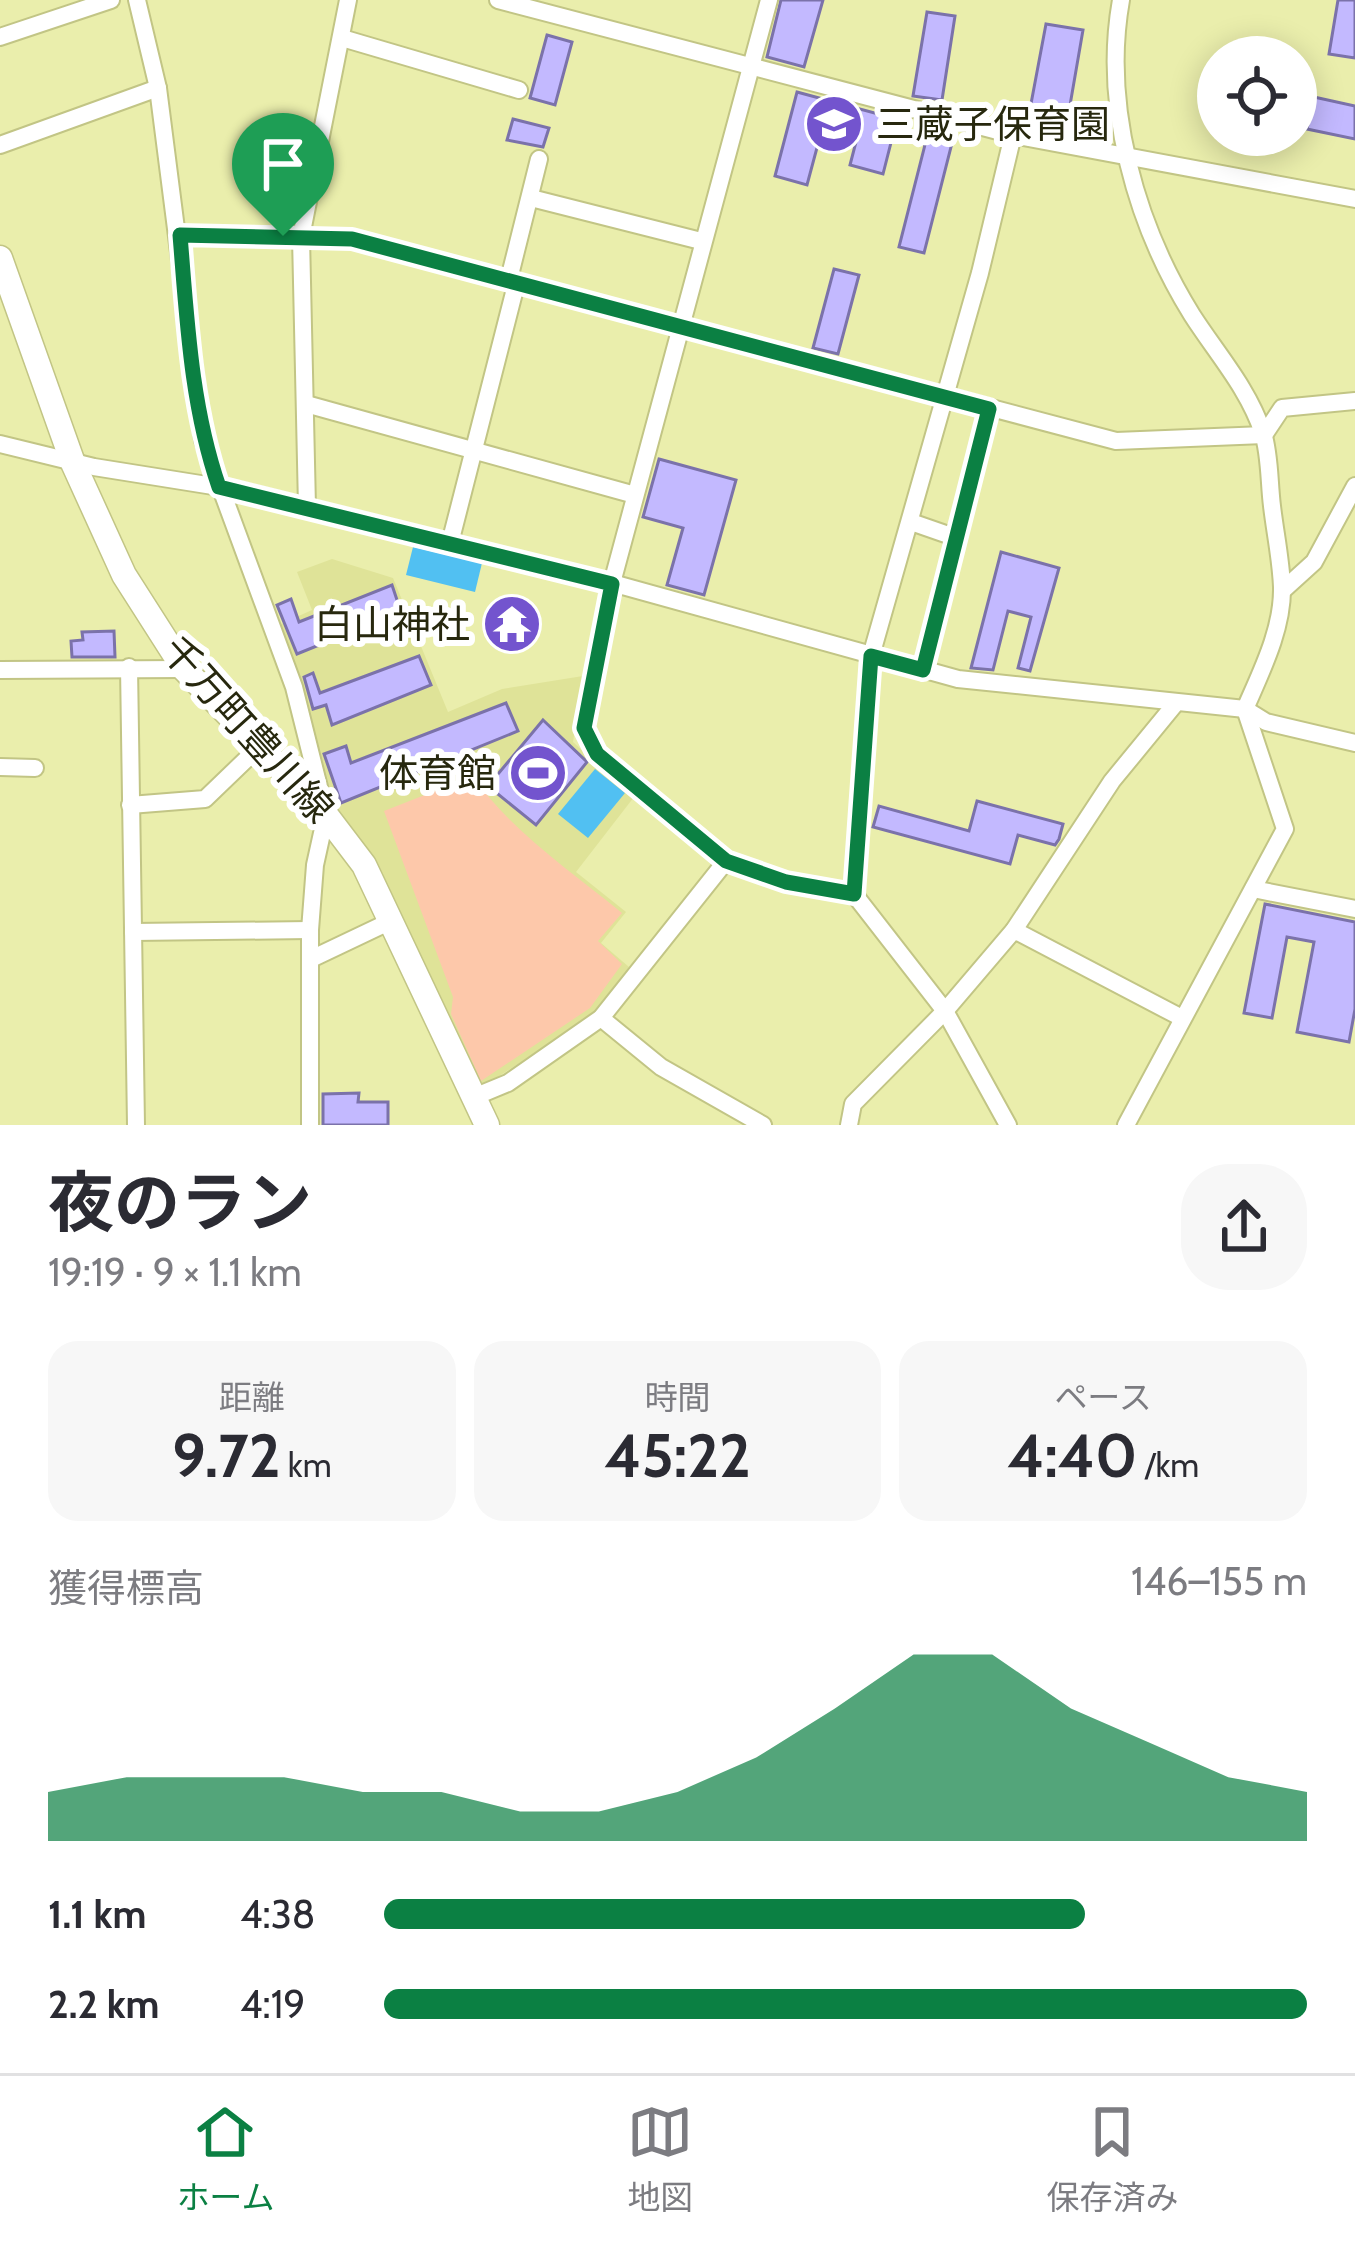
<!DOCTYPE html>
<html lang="ja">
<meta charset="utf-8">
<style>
body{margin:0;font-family:Cabin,"Noto Sans JP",sans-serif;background:#f7f7f7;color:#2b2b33;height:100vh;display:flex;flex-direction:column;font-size:45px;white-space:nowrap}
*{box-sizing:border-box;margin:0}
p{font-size:39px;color:#7c7c81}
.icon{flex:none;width:66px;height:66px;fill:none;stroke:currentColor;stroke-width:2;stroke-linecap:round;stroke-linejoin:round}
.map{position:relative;height:1125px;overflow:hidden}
.drawer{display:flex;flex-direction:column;background:#fff;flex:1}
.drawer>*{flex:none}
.buttons{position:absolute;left:1197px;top:36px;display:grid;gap:24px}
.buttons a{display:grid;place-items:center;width:120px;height:120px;border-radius:50%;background:#fff;box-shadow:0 6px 30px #0003;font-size:60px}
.pin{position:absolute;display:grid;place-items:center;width:102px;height:102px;color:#fff;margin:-123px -51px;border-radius:50% 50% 50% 0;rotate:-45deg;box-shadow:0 0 12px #0007}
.pin .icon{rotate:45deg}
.round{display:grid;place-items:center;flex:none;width:126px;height:126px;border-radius:48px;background:#f7f7f7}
.head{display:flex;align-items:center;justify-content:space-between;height:204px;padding:0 48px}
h1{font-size:66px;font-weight:700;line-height:90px}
.figures{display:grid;grid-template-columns:repeat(3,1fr);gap:18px;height:204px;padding:12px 48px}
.figures div{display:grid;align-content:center;border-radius:30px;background:#f7f7f7;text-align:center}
.figures b{font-size:60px;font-weight:700}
.figures small{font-size:33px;font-weight:400}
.figures p{font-size:33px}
.chart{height:336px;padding:24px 48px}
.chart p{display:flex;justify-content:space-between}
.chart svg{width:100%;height:216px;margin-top:12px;fill:#0b8043;opacity:.7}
ul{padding:0 48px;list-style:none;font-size:39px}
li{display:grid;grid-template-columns:192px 144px 1fr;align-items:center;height:90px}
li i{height:30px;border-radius:15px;background:#0b8043}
.tabs{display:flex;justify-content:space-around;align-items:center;height:168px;border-top:3px solid #e1e1e2;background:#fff;font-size:33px;color:#7c7c81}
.tabs a{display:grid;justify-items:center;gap:6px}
.tabs .on{color:#0b8043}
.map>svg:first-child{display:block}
.built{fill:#dfe398}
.green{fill:#fdc8aa}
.water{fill:#51c0f2}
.building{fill:#c3b9ff;stroke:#7b72aa;stroke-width:3}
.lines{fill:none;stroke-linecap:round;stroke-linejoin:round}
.street-casing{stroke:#c2c585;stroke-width:20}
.secondary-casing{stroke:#c2c585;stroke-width:27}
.street{stroke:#fff;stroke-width:16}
.secondary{stroke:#fff;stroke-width:24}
.route-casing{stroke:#fff;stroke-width:24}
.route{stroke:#0b8043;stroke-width:15}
.labels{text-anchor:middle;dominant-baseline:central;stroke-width:12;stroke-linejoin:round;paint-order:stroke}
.poi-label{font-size:39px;fill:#27280e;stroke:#fff;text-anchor:end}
.street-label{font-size:39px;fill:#27280e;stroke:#fff}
</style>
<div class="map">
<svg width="1355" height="1125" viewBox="0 0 1355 1125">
<rect width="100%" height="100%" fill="#eaeeac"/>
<path class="built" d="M 332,559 L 393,578 L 448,712 L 502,689 L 583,676 L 573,742 L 634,797 L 576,872 L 626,912 L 601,943 L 629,967 L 594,1015 L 479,1089 L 344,830 L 324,779 L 281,624 L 312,610 L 297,572 Z"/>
<path class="green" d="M 473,776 C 510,831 571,871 622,913 L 598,941 L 622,964 L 590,1008 L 481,1081 L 451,1014 L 453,997 L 384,811 Z"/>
<g class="water">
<path d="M 413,547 L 482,563 L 475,592 L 406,575 Z"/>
<path d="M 595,769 L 625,793 L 588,838 L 558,814 Z"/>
</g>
<g class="building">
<path d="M 781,0 L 823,0 L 804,67 L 767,57 Z"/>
<path d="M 1338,0 L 1355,0 L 1355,58 L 1329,54 Z"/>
<path d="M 927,12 L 955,16 L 942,100 L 913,96 Z"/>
<path d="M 1046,24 L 1083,30 L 1069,111 L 1106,118 L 1102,139 L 1027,125 Z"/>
<path d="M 547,35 L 572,42 L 555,105 L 530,98 Z"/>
<path d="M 797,92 L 897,119 L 883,174 L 850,165 L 857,138 L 822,129 L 807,185 L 775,176 Z"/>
<path d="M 1314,97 L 1355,106 L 1355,139 L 1307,129 Z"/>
<path d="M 513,119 L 549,128 L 543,147 L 507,140 Z"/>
<path d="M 928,133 L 953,139 L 924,253 L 899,247 Z"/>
<path d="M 834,269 L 859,275 L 838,354 L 813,348 Z"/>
<path d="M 659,459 L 736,480 L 704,595 L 667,585 L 683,528 L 643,517 Z"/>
<path d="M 1001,552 L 1059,568 L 1030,671 L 1018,668 L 1031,617 L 1008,611 L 993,670 L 971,668 Z"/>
<path d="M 392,585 L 401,612 L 297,654 L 277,605 L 291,599 L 299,622 Z"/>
<path d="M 114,631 L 115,657 L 72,657 L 71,641 L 83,640 L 82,632 Z"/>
<path d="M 419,656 L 431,685 L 332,725 L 326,705 L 313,709 L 304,677 L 313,673 L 320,693 Z"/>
<path d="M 506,703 L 518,731 L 341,803 L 324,754 L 346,746 L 351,763 Z"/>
<path d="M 543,720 L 587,762 L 536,825 L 488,786 Z"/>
<path d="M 977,801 L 1063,824 L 1059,839 L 1055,845 L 1018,835 L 1010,864 L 873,827 L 879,806 L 969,831 Z"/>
<path d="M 1265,904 L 1355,922 L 1355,1009 L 1349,1042 L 1297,1032 L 1314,942 L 1287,937 L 1272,1018 L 1244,1013 Z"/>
<path d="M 359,1093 L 358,1102 L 388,1102 L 388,1125 L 323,1125 L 323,1094 Z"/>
</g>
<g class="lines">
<defs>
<g id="street">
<path d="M 137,0 L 158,88 L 203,440 L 294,687 L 326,815 L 315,865 L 310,930 L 310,1125"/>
<path d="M 498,0 L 1013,135 L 1355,199"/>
<path d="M 769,0 L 612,583 L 584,728 L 597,754 L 726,861 L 786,882 L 854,894"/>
<path d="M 1121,0 C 1102,106 1136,225 1192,315 C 1217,354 1248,388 1263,433 C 1270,455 1269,482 1272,506 C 1275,532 1281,560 1282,587 C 1283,629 1261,672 1245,709 L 1285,829 L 1126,1125"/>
<path d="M 0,37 L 111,0"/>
<path d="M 342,38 L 519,90"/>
<path d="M 0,145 L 158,88"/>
<path d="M 531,198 L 701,241"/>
<path d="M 180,235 L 352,239 L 1116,441 L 1264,435"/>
<path d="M 509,279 L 539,159"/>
<path d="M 306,404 L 635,495"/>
<path d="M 1264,435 L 1282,408 L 1355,401"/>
<path d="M 0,444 L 94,467 L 238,490 L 612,583 L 958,679 L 1245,709 L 1266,722 L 1355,743"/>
<path d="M 307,507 L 301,237 L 348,0"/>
<path d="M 911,522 L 957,538"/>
<path d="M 450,543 L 517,281"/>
<path d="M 1282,591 L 1314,562 L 1355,486"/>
<path d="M 129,667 L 136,1125"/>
<path d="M 0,670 L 184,669"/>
<path d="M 923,670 L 989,408"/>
<path d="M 0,767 L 35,768"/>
<path d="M 130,805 L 205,799 L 258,748"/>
<path d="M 1253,889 L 1355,909"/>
<path d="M 1014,930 L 1182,1018"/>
<path d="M 133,932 L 310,930"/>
<path d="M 311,959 L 393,920"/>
<path d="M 601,1018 L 661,1067 L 763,1125"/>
<path d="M 474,1097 L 508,1083 L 601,1018 L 726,861"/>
<path d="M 849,1125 L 853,1104 L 945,1011 L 1014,930 L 1112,781 L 1176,703"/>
<path d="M 1008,1125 L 945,1011 L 854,894 L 871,656 L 980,273 L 1013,135"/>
</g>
<path id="secondary" d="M 0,258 L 73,463 L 124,575 L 184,669 L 326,815 L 364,865 L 487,1125"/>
</defs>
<use href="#street" class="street-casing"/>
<use href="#secondary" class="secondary-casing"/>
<use href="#street" class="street"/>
<use href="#secondary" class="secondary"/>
</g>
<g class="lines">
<defs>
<path id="route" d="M 180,235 L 352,239 L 989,409 L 923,670 L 871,656 L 854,894 L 786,882 L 726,861 L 597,754 L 584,728 L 612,584 L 219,487 C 191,406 187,320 180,235 Z"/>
</defs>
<use href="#route" class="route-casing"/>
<use href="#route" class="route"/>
</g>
<defs>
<symbol id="school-disc" viewBox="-11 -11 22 22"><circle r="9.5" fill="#7354ce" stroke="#fff"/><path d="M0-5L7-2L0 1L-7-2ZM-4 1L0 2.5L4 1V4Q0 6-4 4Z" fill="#fff"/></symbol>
<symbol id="temple-disc" viewBox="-11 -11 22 22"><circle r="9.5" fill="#7354ce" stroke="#fff"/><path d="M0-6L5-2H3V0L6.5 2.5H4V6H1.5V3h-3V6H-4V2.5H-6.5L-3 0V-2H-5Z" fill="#fff"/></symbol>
<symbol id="stadium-disc" viewBox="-11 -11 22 22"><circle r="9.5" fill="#7354ce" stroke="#fff"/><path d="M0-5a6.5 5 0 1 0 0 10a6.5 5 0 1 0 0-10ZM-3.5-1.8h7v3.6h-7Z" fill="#fff"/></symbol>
</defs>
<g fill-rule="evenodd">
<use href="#school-disc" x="801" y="91" width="66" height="66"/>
<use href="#temple-disc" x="479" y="591" width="66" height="66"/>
<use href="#stadium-disc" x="505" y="740" width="66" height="66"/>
</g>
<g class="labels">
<g class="poi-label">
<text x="876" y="124" text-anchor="start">三蔵子保育園</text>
<text x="470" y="624">白山神社</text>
<text x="496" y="773">体育館</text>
</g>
<g class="street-label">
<text transform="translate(248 729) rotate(48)">千万町豊川線</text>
</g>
</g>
</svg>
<div class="buttons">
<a><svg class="icon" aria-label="locate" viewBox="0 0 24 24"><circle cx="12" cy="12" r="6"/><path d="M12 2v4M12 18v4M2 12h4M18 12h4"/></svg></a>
</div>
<div class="pin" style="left:283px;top:236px;background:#1e9e55"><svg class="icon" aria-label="arrive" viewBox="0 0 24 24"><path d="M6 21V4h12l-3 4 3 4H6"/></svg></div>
</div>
<section class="drawer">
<div class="head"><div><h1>夜のラン</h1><p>19:19 · 9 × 1.1 km</p></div><a class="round"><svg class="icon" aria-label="share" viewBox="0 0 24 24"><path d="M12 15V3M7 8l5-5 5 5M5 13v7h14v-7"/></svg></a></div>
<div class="figures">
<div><p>距離</p><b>9.72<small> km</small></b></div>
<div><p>時間</p><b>45:22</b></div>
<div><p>ペース</p><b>4:40<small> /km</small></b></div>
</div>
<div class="chart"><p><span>獲得標高</span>146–155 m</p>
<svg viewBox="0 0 160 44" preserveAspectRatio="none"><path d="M0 44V34L10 31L20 31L30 31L40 34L50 34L60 38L70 38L80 34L90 27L100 17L110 6L120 6L130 17L140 24L150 31L160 34V44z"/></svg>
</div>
<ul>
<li><b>1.1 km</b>4:38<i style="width:76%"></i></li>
<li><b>2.2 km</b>4:19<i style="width:100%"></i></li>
</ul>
</section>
<nav class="tabs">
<a class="on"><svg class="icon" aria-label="home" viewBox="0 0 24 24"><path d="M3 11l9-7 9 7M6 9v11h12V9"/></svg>ホーム</a>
<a><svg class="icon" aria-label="map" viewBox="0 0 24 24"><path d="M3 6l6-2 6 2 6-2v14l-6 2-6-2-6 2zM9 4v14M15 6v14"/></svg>地図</a>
<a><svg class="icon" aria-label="saved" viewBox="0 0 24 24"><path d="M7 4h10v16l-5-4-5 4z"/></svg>保存済み</a>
</nav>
